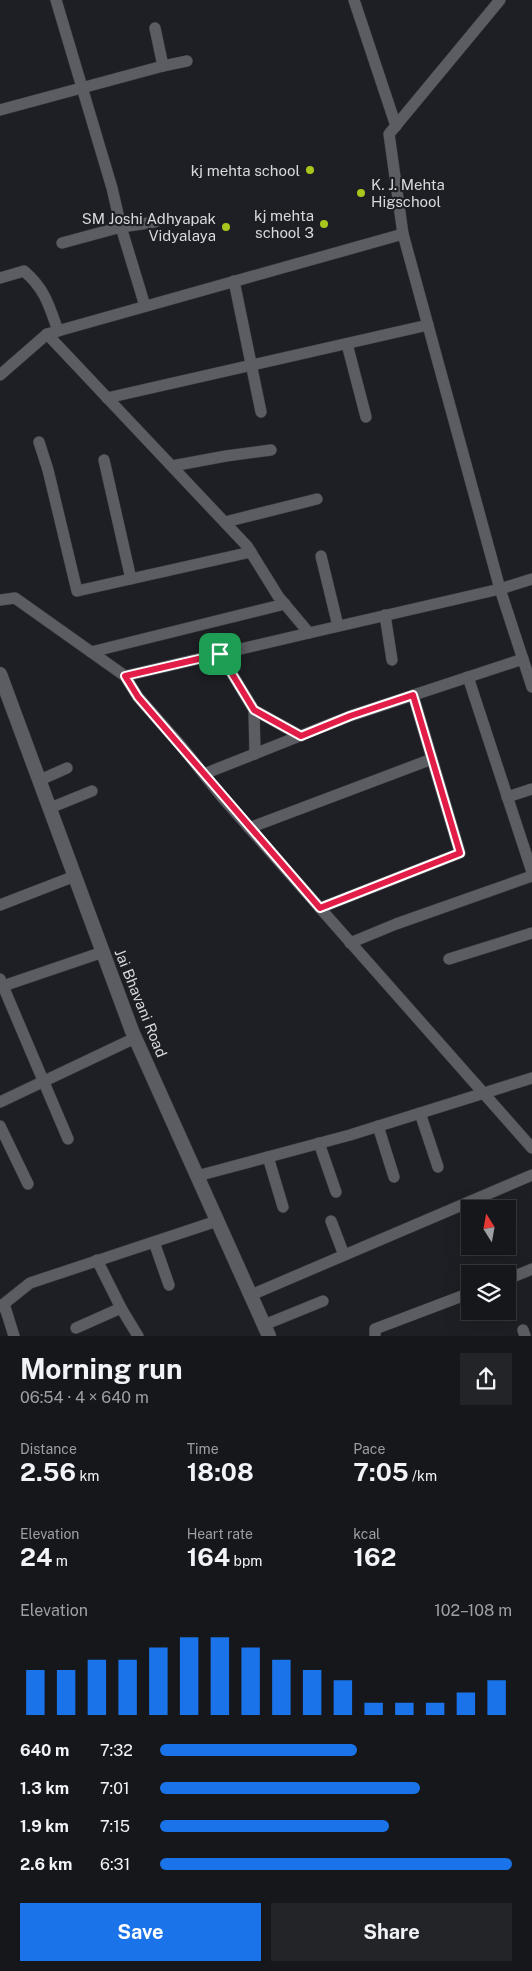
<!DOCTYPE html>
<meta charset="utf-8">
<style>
body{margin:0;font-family:"Public Sans",sans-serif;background:#232428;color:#f1f3f6;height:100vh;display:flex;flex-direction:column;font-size:19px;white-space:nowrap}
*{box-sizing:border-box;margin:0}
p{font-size:16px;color:#9e9fa3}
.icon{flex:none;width:28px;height:28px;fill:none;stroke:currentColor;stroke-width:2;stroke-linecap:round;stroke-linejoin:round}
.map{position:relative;height:1336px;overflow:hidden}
.details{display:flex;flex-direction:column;background:#16171b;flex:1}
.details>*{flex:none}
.needle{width:32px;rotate:349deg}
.fabs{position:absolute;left:461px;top:1200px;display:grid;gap:10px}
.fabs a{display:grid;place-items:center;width:55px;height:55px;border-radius:0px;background:#16171b;box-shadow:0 5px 20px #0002,0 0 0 1px #35363a;font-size:25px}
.pin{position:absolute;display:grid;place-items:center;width:42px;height:42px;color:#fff;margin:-21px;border-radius:10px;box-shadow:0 2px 8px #0006}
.round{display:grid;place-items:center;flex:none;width:52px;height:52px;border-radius:0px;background:#232428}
.summary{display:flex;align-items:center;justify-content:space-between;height:85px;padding:0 20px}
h1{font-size:28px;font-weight:700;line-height:38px}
.stats{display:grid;grid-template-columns:repeat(3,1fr);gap:8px;height:85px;padding:5px 20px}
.stats div{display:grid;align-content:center}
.stats b{font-size:25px;font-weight:700}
.stats small{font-size:14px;font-weight:400}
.stats p{font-size:14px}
.chart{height:140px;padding:10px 20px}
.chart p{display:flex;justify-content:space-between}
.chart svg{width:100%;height:90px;margin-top:5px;stroke:#1a73e8;stroke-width:6}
.primary-button{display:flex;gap:10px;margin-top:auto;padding:10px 20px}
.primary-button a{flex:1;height:58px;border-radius:0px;background:#1a73e8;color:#fff;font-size:20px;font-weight:700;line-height:58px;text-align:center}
.primary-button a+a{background:#232428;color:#f1f3f6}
ul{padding:0 20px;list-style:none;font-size:16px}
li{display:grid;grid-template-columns:80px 60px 1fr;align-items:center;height:38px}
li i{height:12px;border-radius:6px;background:#1a73e8}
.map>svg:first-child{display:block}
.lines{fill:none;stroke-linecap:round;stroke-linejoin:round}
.minor-casing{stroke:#3a3b3f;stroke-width:12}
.tertiary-casing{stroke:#3a3b3f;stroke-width:15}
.minor{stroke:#5b5d62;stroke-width:11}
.tertiary{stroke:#5b5d62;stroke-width:14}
.route-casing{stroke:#fff;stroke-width:10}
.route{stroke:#e11d48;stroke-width:6}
.poi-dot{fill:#a8c71c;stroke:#1e1f24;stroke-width:2}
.labels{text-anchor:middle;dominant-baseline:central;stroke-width:4.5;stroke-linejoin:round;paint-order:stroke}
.poi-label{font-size:15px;fill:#d8d9dc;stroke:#1e1f24;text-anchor:end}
.street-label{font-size:15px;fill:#d8d9dc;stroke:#1e1f24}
</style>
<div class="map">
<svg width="532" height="1336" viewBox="0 0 532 1336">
<rect width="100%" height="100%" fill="#1e1f24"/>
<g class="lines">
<defs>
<g id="minor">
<path d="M 56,0 L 112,188 L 121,227 L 145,306"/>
<path d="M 354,0 L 396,126"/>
<path d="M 163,66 L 187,61"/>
<path d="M 0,110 L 163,66 L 155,28"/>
<path d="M 62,243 L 121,227 L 155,222"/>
<path d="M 0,278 L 24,271 C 45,289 49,305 58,331"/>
<path d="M 234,281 L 261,412"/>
<path d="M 47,334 L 247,546 L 278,596 L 309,633 L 500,589 L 403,234"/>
<path d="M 347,344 L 366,417"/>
<path d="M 0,375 L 47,334 L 403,234 L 389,134 L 500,0"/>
<path d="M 107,398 L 428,325"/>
<path d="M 39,442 L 48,470 L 77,591 L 251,552"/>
<path d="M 104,460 L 131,579"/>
<path d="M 172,466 L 226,456 L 271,450"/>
<path d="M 225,522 L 317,499"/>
<path d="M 321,556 L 338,626"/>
<path d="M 532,579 L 500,589 L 532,687"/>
<path d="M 0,600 L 15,598 L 125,676 L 138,697 L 182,747 L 222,797 L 532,1148"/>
<path d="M 385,615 L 392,660"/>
<path d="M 91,652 L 285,604"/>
<path d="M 220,654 L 254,710 L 301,736"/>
<path d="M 125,676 L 309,633"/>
<path d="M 468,677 L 532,872"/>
<path d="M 254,710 L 255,754"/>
<path d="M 204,774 L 350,716 L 523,659"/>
<path d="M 40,780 L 67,768"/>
<path d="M 507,797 L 532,789"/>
<path d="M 50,808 L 92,791"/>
<path d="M 249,828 L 432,759"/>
<path d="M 0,905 L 75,876"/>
<path d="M 320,908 L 460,853 L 413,695"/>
<path d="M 350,943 L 396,924 L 532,876"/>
<path d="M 449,959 L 532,933"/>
<path d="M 0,979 L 68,1139"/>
<path d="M 0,987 L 103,952"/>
<path d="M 0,1102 L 135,1038"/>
<path d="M 420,1113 L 438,1167"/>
<path d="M 0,1126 L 28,1184"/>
<path d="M 378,1126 L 394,1177"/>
<path d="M 319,1143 L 336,1192"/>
<path d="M 268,1157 L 283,1207"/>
<path d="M 197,1176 L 350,1135 L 532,1078"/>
<path d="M 331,1221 L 344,1255"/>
<path d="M 154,1242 L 169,1285"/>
<path d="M 97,1260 L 121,1308 L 138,1336"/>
<path d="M 508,1279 L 532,1269"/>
<path d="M 251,1295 L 532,1175"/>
<path d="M 4,1304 L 14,1336"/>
<path d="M 0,1307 L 30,1283 L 217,1221"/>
<path d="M 264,1325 L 323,1301"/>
<path d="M 76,1328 L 121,1308"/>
<path d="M 523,1330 L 525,1336"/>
<path d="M 375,1336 L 375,1329 L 470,1293"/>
</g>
<path id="tertiary" d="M 0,674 L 132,1031 L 269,1336"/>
</defs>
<use href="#minor" class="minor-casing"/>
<use href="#tertiary" class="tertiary-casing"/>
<use href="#minor" class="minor"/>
<use href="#tertiary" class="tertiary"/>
</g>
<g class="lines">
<defs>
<path id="route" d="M 220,654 L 254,710 L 301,736 L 350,716 L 413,695 L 460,853 L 320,908 L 138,697 L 125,676 Z"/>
</defs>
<use href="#route" class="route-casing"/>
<use href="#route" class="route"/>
</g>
<g class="poi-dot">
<circle cx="310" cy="170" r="5"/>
<circle cx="361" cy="193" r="5"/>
<circle cx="324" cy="224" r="5"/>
<circle cx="226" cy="227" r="5"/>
</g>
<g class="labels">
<g class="poi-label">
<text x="300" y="170">kj mehta school</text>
<text x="371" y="184" text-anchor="start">K. J. Mehta<tspan x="371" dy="17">Higschool</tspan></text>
<text x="314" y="215">kj mehta<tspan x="314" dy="17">school 3</tspan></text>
<text x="216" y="218">SM Joshi Adhyapak<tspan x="216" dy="17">Vidyalaya</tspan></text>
</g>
<g class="street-label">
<text transform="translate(141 1003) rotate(68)">Jai Bhavani Road</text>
</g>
</g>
</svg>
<div class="fabs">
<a><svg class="needle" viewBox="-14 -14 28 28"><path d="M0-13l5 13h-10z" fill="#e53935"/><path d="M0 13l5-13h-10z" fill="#9e9fa3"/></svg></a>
<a><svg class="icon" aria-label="layers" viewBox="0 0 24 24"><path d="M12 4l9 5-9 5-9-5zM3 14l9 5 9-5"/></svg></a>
</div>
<div class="pin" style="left:220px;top:654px;background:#1e9e55"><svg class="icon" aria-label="arrive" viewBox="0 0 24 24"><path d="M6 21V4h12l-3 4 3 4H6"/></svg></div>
</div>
<section class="details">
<div class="summary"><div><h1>Morning run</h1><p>06:54 · 4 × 640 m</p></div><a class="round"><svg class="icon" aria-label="share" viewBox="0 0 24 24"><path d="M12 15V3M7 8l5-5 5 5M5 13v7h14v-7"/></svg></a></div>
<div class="stats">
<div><p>Distance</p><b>2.56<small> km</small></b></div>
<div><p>Time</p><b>18:08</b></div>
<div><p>Pace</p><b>7:05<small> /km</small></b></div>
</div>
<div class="stats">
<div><p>Elevation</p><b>24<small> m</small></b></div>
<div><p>Heart rate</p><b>164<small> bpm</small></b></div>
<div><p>kcal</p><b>162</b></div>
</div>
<div class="chart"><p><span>Elevation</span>102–108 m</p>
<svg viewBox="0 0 160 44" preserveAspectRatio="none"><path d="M5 44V22M15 44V22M25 44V17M35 44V17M45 44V11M55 44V6M65 44V6M75 44V11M85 44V17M95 44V22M105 44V27M115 44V38M125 44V38M135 44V38M145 44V33M155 44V27"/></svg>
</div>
<ul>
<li><b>640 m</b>7:32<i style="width:56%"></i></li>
<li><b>1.3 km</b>7:01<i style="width:74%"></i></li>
<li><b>1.9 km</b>7:15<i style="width:65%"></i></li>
<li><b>2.6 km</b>6:31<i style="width:100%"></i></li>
</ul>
<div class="primary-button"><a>Save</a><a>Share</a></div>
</section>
